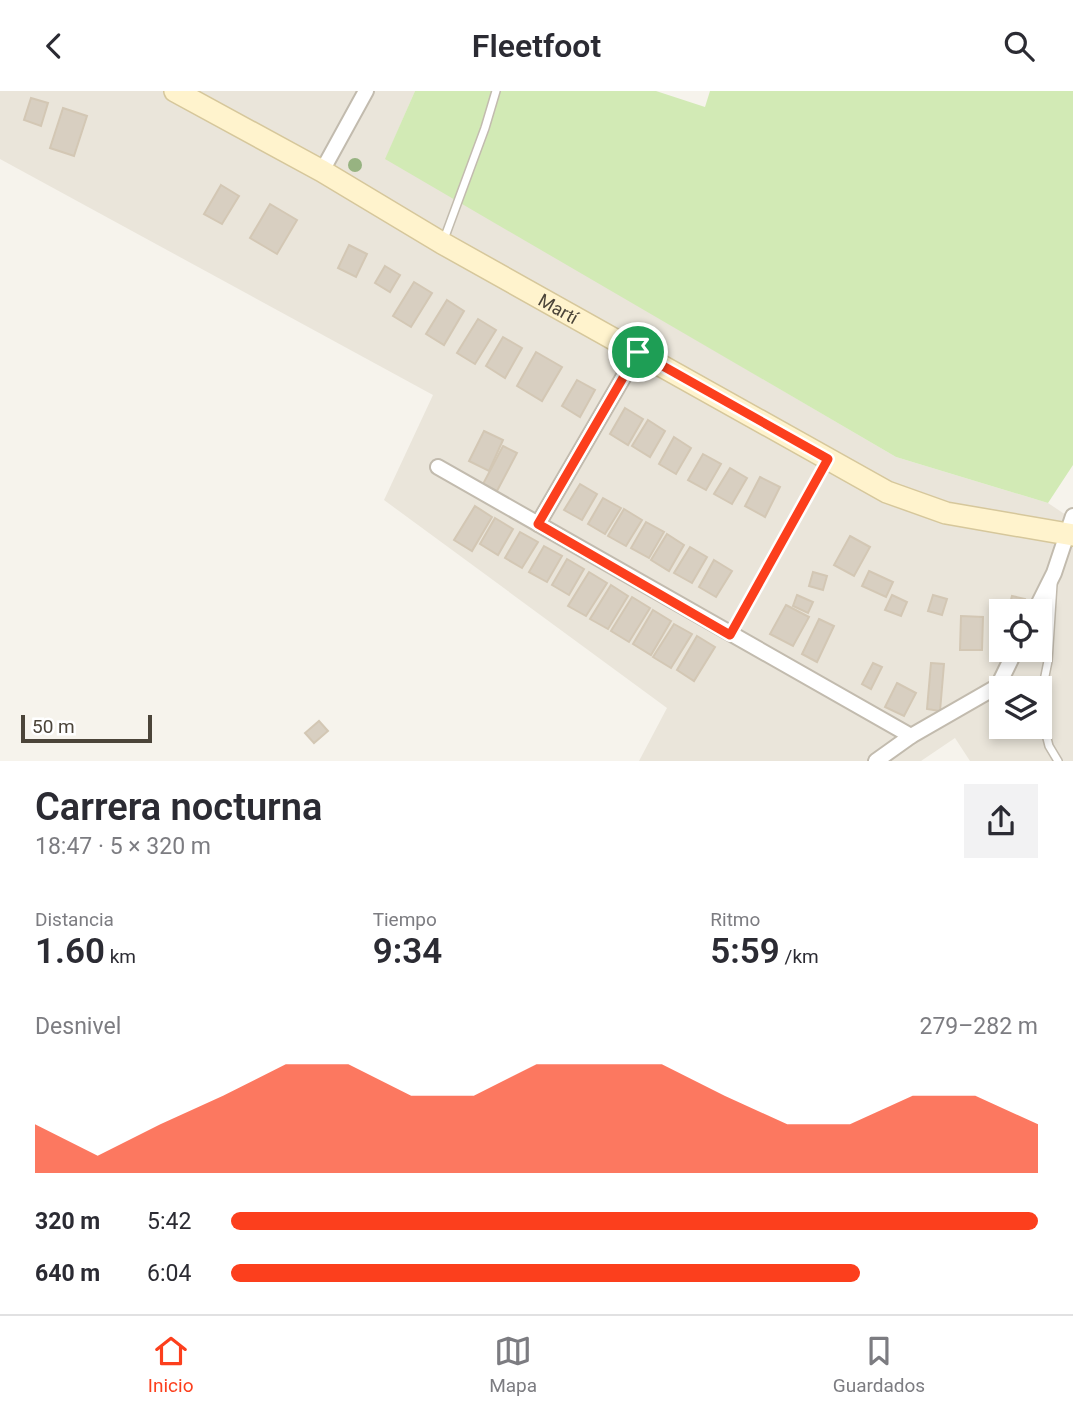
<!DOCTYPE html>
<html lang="es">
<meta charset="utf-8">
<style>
body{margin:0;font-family:Roboto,sans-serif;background:#f2f2f3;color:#2b2b33;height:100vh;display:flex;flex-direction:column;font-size:26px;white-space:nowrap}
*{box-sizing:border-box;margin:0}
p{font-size:23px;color:#7c7c81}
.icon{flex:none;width:38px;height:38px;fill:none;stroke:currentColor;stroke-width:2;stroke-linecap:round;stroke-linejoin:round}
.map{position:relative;height:670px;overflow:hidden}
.drawer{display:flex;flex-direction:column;background:#fff;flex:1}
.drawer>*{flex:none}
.fabs{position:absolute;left:989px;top:508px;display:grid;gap:14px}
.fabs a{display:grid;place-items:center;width:63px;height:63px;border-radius:0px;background:#fff;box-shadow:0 4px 10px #0003;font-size:35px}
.scale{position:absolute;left:21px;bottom:18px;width:131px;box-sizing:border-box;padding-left:7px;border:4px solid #4b4439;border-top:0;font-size:19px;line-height:24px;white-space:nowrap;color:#4b4439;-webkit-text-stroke:5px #fff;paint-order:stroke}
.pin{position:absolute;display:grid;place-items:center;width:60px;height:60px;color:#fff;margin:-30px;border:4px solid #fff;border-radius:50%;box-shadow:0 2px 7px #0007}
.round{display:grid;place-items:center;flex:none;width:74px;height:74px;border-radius:0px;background:#f2f2f3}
.overview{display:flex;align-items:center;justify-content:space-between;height:119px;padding:0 35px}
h1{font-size:38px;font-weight:600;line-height:52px}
.stats{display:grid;grid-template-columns:repeat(3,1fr);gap:10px;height:119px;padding:7px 35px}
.stats div{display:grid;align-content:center}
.stats b{font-size:35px;font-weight:600}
.stats small{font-size:19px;font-weight:400}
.stats p{font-size:19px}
.chart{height:196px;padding:14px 35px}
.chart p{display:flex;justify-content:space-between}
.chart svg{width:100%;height:126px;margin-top:7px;fill:#fc3f1d;opacity:.7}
ul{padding:0 35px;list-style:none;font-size:23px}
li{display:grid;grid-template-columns:112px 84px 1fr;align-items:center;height:52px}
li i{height:18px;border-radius:9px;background:#fc3f1d}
header{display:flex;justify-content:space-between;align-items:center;height:91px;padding:0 35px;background:#fff;font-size:32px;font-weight:600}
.menu{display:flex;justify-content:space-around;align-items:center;height:98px;border-top:2px solid #e1e1e2;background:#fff;font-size:19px;color:#7c7c81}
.menu a{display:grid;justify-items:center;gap:4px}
.menu .current{color:#fc3f1d}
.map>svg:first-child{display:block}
.residential{fill:#eae5da;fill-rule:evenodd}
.green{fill:#d2eab5}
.building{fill:#d8cfc1;stroke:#d3c7b4;stroke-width:2}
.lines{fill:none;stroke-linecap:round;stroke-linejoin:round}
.lane-casing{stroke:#c2bbae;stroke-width:10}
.street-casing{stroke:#c2bbae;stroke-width:18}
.secondary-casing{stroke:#d6c79b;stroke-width:24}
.path{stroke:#c4b79f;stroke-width:3.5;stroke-dasharray:3.5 3.5;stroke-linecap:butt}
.lane{stroke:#fff;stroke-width:7}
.street{stroke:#fff;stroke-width:14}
.secondary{stroke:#fff3cd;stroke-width:21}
.tree{fill:#97b381}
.route-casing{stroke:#fff;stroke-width:14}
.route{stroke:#fc3f1d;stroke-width:9}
.labels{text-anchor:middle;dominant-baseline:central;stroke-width:5;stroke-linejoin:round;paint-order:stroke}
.street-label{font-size:18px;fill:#4b4439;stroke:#fff}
</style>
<header><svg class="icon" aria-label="back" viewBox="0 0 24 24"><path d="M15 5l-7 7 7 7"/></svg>Fleetfoot<svg class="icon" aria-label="search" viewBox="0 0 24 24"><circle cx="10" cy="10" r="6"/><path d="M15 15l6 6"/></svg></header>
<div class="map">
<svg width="1073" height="670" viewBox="0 0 1073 670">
<rect width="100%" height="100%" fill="#f6f3ec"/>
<path class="residential" d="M 0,0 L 415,0 L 386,67 L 896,366 L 1048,412 L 1066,424 L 1073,425 L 1073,670 L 970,670 L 955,647 L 921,670 L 639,670 L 667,617 L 384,409 L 433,304 L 0,68 ZM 1001,520 L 1040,520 L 1040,558 L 1001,558 ZM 1001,597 L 1040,597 L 1040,635 L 1001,635 Z"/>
<path class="green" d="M 415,0 L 656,0 L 705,16 L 710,0 L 1073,0 L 1073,374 L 1048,412 L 896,366 L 385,68 Z"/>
<g class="building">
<path d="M 31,7 L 48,12 L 41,35 L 24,29 Z"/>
<path d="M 63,17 L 87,25 L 74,65 L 50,57 Z"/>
<path d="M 221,94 L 239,105 L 222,133 L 204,123 Z"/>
<path d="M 270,113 L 297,129 L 277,163 L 250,147 Z"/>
<path d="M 349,154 L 367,163 L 356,186 L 338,177 Z"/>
<path d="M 385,175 L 400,184 L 390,201 L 375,192 Z"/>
<path d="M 414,191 L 432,202 L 411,236 L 393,225 Z"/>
<path d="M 447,209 L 464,220 L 444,254 L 426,243 Z"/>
<path d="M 478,228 L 496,239 L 475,273 L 457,262 Z"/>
<path d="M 503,246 L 522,257 L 505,287 L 486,275 Z"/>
<path d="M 536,261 L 562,276 L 542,310 L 517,295 Z"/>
<path d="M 577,289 L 595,299 L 580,326 L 562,315 Z"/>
<path d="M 625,317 L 643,328 L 628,354 L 610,343 Z"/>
<path d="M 648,329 L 665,340 L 650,366 L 632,355 Z"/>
<path d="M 484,340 L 503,349 L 489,380 L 469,370 Z"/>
<path d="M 674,346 L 691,357 L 676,383 L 659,373 Z"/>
<path d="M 503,355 L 517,362 L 497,400 L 483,393 Z"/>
<path d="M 703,363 L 721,373 L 706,399 L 688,389 Z"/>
<path d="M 730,377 L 747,387 L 732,413 L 714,403 Z"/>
<path d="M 760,386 L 780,396 L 765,426 L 745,415 Z"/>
<path d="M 580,393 L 597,403 L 582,429 L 564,419 Z"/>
<path d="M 603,407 L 621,417 L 605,443 L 588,433 Z"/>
<path d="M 475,415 L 492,426 L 472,460 L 454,449 Z"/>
<path d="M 624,418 L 642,429 L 626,455 L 608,445 Z"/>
<path d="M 495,427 L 513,438 L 498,464 L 480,453 Z"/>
<path d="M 646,431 L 664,441 L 649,467 L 631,457 Z"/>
<path d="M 520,441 L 538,451 L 522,477 L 505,467 Z"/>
<path d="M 667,443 L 684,454 L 669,480 L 651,469 Z"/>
<path d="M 850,445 L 870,456 L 854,485 L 834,474 Z"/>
<path d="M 544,455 L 562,465 L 547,491 L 529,481 Z"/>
<path d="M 690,456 L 707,466 L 692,492 L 674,482 Z"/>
<path d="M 567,468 L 584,478 L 569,504 L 552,494 Z"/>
<path d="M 714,469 L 732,480 L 716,506 L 699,496 Z"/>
<path d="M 869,480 L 893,491 L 886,506 L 862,495 Z"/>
<path d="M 589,481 L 607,492 L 586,525 L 568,515 Z"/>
<path d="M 813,481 L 827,485 L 823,499 L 809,495 Z"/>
<path d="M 611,494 L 628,505 L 608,538 L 590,528 Z"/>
<path d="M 797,504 L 813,511 L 808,522 L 793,515 Z"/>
<path d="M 892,504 L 907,511 L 901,525 L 885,519 Z"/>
<path d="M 933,504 L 947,508 L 942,524 L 928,520 Z"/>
<path d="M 1012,505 L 1025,508 L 1023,520 L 1008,520 Z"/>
<path d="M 632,506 L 650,517 L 629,551 L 611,540 Z"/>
<path d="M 786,514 L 809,526 L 793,555 L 770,543 Z"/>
<path d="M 653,519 L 671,530 L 651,564 L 633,553 Z"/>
<path d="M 961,525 L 983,526 L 982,559 L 960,559 Z"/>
<path d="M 819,528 L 834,535 L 817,571 L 802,563 Z"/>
<path d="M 674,533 L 692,543 L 671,577 L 653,566 Z"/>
<path d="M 697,545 L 715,556 L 694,590 L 677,579 Z"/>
<path d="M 873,572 L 882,576 L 871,598 L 862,593 Z"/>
<path d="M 931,572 L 944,573 L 940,620 L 927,618 Z"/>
<path d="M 897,592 L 916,602 L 904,625 L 885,616 Z"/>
<path d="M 319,630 L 328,640 L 314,652 L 305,642 Z"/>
</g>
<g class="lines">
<defs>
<g id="lane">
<path d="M 443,151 L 485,37 L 496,0"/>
<path d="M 1040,610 L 1048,570 L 1053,493"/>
<path d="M 1040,620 L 1049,655 L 1058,670"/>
</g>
<g id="street">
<path d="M 322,80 L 366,0"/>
<path d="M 438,376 L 911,645"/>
<path d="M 538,433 L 638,261"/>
<path d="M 1035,520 L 1054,482 L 1073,425"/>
<path d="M 876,670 L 911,645 L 998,595 L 1016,558"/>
</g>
<g id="secondary">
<path id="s1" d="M 175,0 L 322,80 L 442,152 L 887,401 L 946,422 L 1073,444"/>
</g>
</defs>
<use href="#lane" class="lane-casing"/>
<use href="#street" class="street-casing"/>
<use href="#secondary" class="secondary-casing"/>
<path class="path" d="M 737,531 L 820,382"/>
<use href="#lane" class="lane"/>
<use href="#street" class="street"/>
<use href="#secondary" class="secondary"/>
</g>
<circle class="tree" cx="355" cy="74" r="7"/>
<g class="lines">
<defs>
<path id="route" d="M 638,261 L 828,368 L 730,544 L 538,433 Z"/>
</defs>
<use href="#route" class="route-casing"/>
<use href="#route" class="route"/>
</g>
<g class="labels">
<g class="street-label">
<text stroke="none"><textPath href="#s1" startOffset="441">Martí</textPath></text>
</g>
</g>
</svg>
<div class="fabs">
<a><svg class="icon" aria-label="locate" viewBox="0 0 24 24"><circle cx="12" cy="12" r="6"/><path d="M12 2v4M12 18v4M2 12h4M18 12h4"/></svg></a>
<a><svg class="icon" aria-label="layers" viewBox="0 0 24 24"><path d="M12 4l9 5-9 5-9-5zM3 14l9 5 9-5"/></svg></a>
</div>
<div class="scale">50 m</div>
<div class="pin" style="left:638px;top:261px;background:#1e9e55"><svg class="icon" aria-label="arrive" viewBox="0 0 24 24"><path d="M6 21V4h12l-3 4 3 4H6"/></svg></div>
</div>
<section class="drawer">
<div class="overview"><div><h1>Carrera nocturna</h1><p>18:47 · 5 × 320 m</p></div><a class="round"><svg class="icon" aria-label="share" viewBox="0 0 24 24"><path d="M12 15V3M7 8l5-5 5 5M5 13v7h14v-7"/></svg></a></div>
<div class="stats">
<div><p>Distancia</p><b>1.60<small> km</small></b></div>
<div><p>Tiempo</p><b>9:34</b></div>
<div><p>Ritmo</p><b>5:59<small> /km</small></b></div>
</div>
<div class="chart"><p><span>Desnivel</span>279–282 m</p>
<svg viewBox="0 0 160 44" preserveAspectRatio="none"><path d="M0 44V27L10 38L20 27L30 17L40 6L50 6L60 17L70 17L80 6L90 6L100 6L110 17L120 27L130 27L140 17L150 17L160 27V44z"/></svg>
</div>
<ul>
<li><b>320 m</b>5:42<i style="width:100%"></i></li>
<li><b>640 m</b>6:04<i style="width:78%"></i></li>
</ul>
</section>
<nav class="menu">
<a class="current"><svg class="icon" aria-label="home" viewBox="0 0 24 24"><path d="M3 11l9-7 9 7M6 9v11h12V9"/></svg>Inicio</a>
<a><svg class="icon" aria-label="map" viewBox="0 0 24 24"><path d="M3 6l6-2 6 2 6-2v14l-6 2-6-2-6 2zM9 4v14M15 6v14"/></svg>Mapa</a>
<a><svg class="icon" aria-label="saved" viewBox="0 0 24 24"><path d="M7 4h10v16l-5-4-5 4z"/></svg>Guardados</a>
</nav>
